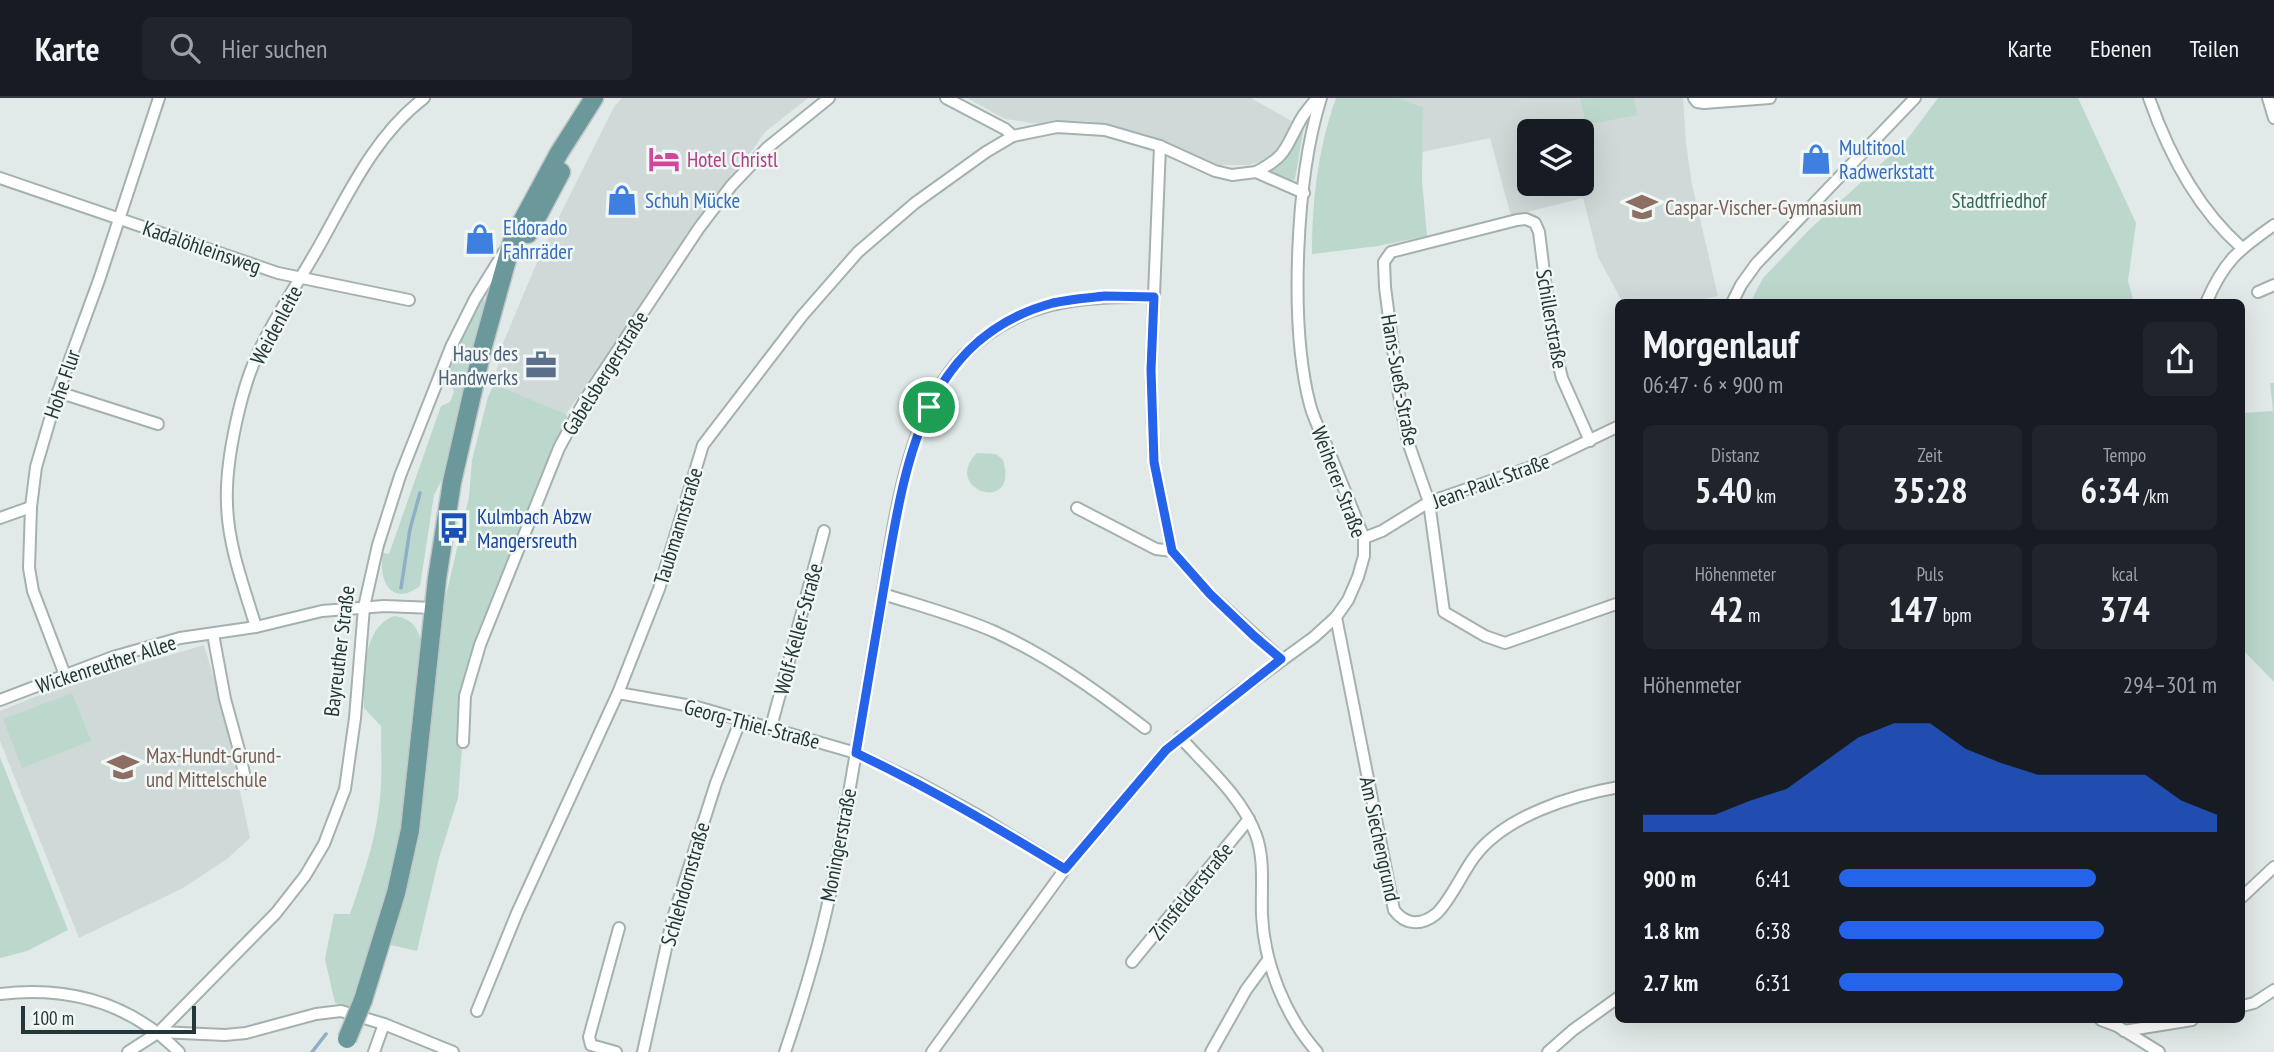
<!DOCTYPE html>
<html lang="de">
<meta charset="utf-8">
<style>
body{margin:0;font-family:"PT Sans Narrow",sans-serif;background:#20242c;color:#f1f3f6;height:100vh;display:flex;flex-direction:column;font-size:26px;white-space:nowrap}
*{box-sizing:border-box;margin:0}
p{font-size:23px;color:#9ea1a6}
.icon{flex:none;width:38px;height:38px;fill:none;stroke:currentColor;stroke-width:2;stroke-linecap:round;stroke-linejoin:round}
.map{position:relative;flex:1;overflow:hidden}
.drawer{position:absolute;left:1615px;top:201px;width:630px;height:724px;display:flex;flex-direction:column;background:#171b24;border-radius:10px;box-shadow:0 7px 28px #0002}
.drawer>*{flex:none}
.tools{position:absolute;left:1517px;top:21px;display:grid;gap:14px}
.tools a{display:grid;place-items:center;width:77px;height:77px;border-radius:10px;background:#171b24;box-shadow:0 7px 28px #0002;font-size:35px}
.scale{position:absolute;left:21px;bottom:18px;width:175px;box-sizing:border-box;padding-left:7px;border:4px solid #233738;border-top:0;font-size:19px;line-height:24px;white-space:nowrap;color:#233738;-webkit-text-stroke:5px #f1f7f5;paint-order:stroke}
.pin{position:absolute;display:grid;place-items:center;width:60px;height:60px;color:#fff;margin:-30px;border:4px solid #fff;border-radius:50%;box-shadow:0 2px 7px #0007}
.round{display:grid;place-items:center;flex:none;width:74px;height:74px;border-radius:10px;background:#20242c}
.summary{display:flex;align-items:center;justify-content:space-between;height:119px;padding:0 28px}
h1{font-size:38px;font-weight:700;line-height:52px}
.stats{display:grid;grid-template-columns:repeat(3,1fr);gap:10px;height:119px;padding:7px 28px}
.stats div{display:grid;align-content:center;border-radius:10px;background:#20242c;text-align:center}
.stats b{font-size:35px;font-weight:700}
.stats small{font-size:19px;font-weight:400}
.stats p{font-size:19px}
.chart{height:196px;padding:14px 28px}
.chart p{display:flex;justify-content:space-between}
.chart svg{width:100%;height:126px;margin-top:7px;fill:#2563eb;opacity:.7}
ul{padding:0 28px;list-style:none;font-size:23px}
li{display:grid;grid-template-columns:112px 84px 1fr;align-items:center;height:52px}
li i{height:18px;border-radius:9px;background:#2563eb}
header{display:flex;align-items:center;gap:42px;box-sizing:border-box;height:98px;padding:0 35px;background:#171b24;border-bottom:2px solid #363941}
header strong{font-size:33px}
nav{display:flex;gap:38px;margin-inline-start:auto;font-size:24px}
.search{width:490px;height:63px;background:#20242c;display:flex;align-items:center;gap:18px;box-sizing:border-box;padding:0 24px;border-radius:10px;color:#9ea1a6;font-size:26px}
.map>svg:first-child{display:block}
.built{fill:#cfd9d8;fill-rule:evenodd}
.green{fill:#bcd8cc}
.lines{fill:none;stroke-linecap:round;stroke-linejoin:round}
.stream{stroke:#8faec8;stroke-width:3.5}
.street-casing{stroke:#a4b1b0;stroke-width:14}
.primary-casing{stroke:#c1c7c7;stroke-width:21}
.street{stroke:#fff;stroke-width:10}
.primary{stroke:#6b989a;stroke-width:18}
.primary-bridge-casing{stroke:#c1c7c7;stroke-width:21;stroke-linecap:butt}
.primary-bridge{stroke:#6b989a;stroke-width:18}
.route-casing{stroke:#fff;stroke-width:14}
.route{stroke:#2563eb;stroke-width:9}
.labels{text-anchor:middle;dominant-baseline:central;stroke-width:5;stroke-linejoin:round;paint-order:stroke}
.shop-label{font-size:21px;fill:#366cbe;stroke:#f1f7f5;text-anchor:start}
.hotel-label{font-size:21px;fill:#b23c85;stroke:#f1f7f5;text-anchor:start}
.park-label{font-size:21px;fill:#336a59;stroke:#f1f7f5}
.education-label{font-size:21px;fill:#785e54;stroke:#f1f7f5;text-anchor:start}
.street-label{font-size:21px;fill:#233738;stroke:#f1f7f5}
.service-label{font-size:21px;fill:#4e5e75;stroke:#f1f7f5;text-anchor:end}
.transit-label{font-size:21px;fill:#164399;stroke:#f1f7f5;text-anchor:start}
</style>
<header>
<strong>Karte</strong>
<div class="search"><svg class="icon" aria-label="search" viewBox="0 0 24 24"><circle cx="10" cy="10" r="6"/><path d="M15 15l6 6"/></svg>Hier suchen</div>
<nav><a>Karte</a><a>Ebenen</a><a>Teilen</a></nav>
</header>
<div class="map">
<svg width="2274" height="954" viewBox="0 0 2274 954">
<rect width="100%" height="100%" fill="#e1eae8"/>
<g class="built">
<path d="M 622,0 L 808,0 L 765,34 L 566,316 L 494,286 L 501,250 L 540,157 L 614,9 Z"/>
<path d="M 967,0 L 1251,0 L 1295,25 L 1279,51 L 1268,62 L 1248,67 L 1219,67 L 1153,40 L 1087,23 L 1040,26 L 1005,21 Z"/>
<path d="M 1398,0 L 1683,0 L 1686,45 L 1692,87 L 1718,198 L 1684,205 L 1623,205 L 1598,159 L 1583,100 L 1511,118 L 1490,40 L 1422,54 L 1423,9 ZM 1530,33 L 1582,33 L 1582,86 L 1530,86 Z"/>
<path d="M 204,547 L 222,608 L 250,740 L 227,761 L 183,790 L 79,840 L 0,643 L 0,613 L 47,594 Z"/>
</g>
<g class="green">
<path d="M 1336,0 L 1398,0 L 1423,9 L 1422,83 L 1427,138 L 1378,148 L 1312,156 C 1312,103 1318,50 1336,0 Z"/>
<path d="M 1580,0 L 1634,0 L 1637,17 L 1586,27 Z"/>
<path d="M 1938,0 L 2078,0 L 2136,125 L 2128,183 L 2134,205 L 1750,205 L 1763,180 L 1810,131 L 1906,43 Z"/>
<path d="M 1304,28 L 1295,81 L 1291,84 L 1268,75 Z"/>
<path d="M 484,200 L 485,207 L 446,374 L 434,397 L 420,488 C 391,510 378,482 383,455 L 389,456 L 441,308 L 450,304 L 454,294 L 447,277 L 457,246 L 480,202 Z"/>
<path d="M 2270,285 L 2274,285 L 2274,584 L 2242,551 L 2242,315 L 2273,313 Z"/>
<path d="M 494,286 L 566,316 L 570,329 L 467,586 L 458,700 L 439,760 L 417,853 L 382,845 L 396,795 L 434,510 L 444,506 L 469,399 L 472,362 L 488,299 Z"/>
<path d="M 977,355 L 996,356 L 1003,362 C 1020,418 940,392 977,355 Z"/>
<path d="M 394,518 C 413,521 418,529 422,548 L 406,706 L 371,862 L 353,911 L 335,905 L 325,861 L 334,816 L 350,816 C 361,783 373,751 378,716 C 383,687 381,657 381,628 L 364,610 C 364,581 361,530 394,518 Z"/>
<path d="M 72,595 L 91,643 L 22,670 L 3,621 Z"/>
<path d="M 0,659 L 68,832 L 27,853 L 0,860 Z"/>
</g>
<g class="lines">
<g class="stream">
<path d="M 401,490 L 410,431 L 420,395"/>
<path d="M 312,954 L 326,936"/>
</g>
<defs>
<g id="street">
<path d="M 946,0 L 1005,31 L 1013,38 L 1057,29 L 1105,32 L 1160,48 L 1215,73 L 1232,77 L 1256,74 L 1304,95"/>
<path d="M 1694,0 L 1697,4 L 1704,5 L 1770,0"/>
<path d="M 2149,0 C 2168,54 2198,111 2241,149"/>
<path d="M 2268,0 L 2274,20"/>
<path d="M 1160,48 L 1151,272 L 1154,364 L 1172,453 L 1210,496 L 1281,561"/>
<path d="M 1256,74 C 1287,58 1285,50 1300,23 C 1304,15 1311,8 1317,0"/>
<path d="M 0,80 L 278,175 L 409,202"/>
<path d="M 2258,194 L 2274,187"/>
<path d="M 1732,205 L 1741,187 L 1756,166 L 1915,0"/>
<path d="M 2206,205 C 2224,163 2237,153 2274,127"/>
<path d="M 58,294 L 158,326"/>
<path d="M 1590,343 L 1562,280 L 1552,239 L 1539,134 L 1535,125 L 1526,121 L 1517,122 L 1391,154 L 1384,164 L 1385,189 L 1399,297 L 1408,344 L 1429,404 L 1444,514 L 1485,538 L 1505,545 L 1619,505"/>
<path d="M 1077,410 L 1156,451 L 1172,453"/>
<path d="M 0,420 L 31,409"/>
<path d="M 1364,440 L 1382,433 L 1429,404 L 1540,366 L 1619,328"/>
<path d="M 883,496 C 921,508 959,518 995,534 C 1050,559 1098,594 1145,630"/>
<path d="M 1336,519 L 1394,812 C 1405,827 1421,828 1436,816 C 1449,805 1464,772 1475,758 C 1505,718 1573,697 1619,689"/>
<path d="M 256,529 C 244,489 228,448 227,406 C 225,363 241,289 260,251 C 278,213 303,178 323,141 C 351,90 377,36 424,0"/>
<path d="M 213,536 L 225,601 L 239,652 L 246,685"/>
<path d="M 65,577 L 33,493 L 29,470 L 31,409 L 36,369 L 58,294 L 99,182 L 159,0"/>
<path d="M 618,595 L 697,609 L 856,655 L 915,683 L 977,717 L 1065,771"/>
<path d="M 0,602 L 113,559 L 180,540 L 256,529 L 322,513 L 384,508 L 434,510"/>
<path d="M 771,629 L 824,433"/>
<path d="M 1180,639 C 1207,669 1242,699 1256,737 C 1265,762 1261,790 1262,817 C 1264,865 1285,918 1317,954"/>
<path d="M 463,644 L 465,598 L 480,547 L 559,350 L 586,300 L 699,130 L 731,88 L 767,50 L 829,0"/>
<path d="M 2242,799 L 2274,769"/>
<path d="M 1132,864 L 1249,721"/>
<path d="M 0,896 C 68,888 130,905 179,954"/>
<path d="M 2242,908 L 2254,905 L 2274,892"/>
<path d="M 477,913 L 517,815 L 618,595 L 659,491 L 703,347 L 802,218 L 858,154 L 915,105 L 986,54 L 1013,38"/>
<path d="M 2101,922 L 2117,928 L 2159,954"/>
<path d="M 2124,933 L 2192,922"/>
<path d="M 159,934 L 225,937 L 246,935 L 316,916 L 341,913 L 384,926"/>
<path d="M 128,954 L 159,934 L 276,815 L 305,778 L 324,746 L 345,691 L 355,620 L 364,509 L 378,447 L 400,378 L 451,249 L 475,201 L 504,154"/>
<path d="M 374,954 L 384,926 L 453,954"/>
<path d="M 616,954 L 591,947 L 589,939 L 619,830"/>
<path d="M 643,954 L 672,823 L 716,685 L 741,621"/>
<path d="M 785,954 C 804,898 822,839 833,781 C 850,696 863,610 878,525 C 892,442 902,320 964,257 C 1018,202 1081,198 1154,199"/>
<path d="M 932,954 L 1065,771 L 1166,652 L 1233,598 L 1314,539 L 1336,519 L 1348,502 L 1358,479 L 1364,458 L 1364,440 C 1352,411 1340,381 1328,351 C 1322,337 1314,322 1310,307 C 1289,226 1296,79 1321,0"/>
<path d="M 1211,954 L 1246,892 L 1268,862"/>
<path d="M 1548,954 L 1573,932 L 1619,899"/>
</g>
<g id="primary">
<path d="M 528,136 L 561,74"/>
<path d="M 363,902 L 396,795 L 410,732 L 437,481 L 452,384 L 483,248 L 513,140 L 559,55 L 594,0"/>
</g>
</defs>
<use href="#street" class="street-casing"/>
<use href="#primary" class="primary-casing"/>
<use href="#street" class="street"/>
<use href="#primary" class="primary"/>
<defs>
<path id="primary-bridge" d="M 347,941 L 363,902"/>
</defs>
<use href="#primary-bridge" class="primary-bridge-casing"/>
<use href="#primary-bridge" class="primary-bridge"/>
</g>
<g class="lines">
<defs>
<path id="route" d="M 1105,198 L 1154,199 L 1151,272 L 1154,364 L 1172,453 L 1210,496 L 1254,538 L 1281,561 L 1166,652 L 1065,771 C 996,729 928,689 856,655 C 866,594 877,533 887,471 C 906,360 926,239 1053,205 C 1070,201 1088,200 1105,198 Z"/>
</defs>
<use href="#route" class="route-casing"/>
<use href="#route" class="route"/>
</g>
<defs>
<symbol id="hotel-bare" viewBox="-9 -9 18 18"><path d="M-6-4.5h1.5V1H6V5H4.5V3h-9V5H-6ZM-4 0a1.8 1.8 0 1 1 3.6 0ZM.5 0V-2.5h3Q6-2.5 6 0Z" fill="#d1479c" stroke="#f1f7f5" stroke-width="2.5" paint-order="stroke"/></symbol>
<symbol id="shop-bare" viewBox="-9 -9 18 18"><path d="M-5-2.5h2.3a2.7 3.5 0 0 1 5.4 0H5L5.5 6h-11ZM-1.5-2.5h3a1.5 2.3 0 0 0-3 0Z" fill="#3f7fe0" stroke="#f1f7f5" stroke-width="2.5" paint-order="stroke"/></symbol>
<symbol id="school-bare" viewBox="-9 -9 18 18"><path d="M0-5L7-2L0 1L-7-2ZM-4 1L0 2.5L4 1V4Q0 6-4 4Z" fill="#8d6e63" stroke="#f1f7f5" stroke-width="2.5" paint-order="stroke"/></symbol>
<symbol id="office-bare" viewBox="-9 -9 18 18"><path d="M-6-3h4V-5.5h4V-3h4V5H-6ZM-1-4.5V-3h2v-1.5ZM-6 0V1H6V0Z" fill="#5c6f8a" stroke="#f1f7f5" stroke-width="2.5" paint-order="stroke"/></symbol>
<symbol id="bus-bare" viewBox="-9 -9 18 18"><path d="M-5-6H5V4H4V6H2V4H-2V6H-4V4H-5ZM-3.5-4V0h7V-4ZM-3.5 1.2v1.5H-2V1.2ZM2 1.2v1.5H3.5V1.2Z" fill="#1a4fb4" stroke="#f1f7f5" stroke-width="2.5" paint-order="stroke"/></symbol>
</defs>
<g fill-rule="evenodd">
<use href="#hotel-bare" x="642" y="39" width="44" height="44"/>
<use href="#shop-bare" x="1794" y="39" width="44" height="44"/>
<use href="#shop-bare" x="600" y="80" width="44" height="44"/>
<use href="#school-bare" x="1620" y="87" width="44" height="44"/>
<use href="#shop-bare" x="458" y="119" width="44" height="44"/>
<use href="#office-bare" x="519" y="245" width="44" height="44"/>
<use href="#bus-bare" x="432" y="408" width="44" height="44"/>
<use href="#school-bare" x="101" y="647" width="44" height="44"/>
</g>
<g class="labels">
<g class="shop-label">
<text x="1839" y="49">Multitool<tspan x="1839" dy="24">Radwerkstatt</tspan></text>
<text x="645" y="102">Schuh Mücke</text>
<text x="503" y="129">Eldorado<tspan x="503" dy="24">Fahrräder</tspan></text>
</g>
<g class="hotel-label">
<text x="687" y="61">Hotel Christl</text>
</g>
<g class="park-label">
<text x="1999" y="102">Stadtfriedhof</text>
</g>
<g class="education-label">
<text x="1665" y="109">Caspar-Vischer-Gymnasium</text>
<text x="146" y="657">Max-Hundt-Grund-<tspan x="146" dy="24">und Mittelschule</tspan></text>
</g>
<g class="street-label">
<text transform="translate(202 149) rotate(19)">Kadalöhleinsweg</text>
<text transform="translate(1552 221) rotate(80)">Schillerstraße</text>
<text transform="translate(276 227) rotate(-62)">Weidenleite</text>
<text transform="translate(605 275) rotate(-58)">Gabelsbergerstraße</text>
<text transform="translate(1400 282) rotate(80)">Hans-Sueß-Straße</text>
<text transform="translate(62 286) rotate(-71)">Hohe Flur</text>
<text transform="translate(1491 383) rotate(-20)">Jean-Paul-Straße</text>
<text transform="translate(1339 384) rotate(69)">Weiherer Straße</text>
<text transform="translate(678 428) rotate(-73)">Taubmannstraße</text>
<text transform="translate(798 531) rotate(-75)">Wolf-Keller-Straße</text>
<text transform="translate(339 553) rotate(-83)">Bayreuther Straße</text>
<text transform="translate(106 566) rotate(-18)">Wickenreuther Allee</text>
<text transform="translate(752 626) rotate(15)">Georg-Thiel-Straße</text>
<text transform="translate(1380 741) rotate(78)">Am Siechengrund</text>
<text transform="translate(838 747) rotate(-79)">Moningerstraße</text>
<text transform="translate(685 786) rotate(-74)">Schlehdornstraße</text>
<text transform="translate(1191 793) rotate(-51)">Zinsfelderstraße</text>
</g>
<g class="service-label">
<text x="518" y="255">Haus des<tspan x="518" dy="24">Handwerks</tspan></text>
</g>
<g class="transit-label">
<text x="477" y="418">Kulmbach Abzw<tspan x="477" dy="24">Mangersreuth</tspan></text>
</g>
</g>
</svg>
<div class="tools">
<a><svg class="icon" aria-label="layers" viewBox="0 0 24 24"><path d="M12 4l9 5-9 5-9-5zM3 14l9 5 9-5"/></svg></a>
</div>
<div class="scale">100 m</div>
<div class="pin" style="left:929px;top:309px;background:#1e9e55"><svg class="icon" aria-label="arrive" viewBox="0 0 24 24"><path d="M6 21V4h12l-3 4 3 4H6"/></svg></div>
<section class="drawer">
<div class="summary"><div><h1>Morgenlauf</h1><p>06:47 · 6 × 900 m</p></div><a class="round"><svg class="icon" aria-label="share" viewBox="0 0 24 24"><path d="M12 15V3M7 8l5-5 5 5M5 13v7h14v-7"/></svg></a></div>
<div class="stats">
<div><p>Distanz</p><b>5.40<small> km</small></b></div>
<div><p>Zeit</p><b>35:28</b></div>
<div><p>Tempo</p><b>6:34<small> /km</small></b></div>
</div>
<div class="stats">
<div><p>Höhenmeter</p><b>42<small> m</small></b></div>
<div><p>Puls</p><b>147<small> bpm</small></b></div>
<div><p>kcal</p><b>374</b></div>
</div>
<div class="chart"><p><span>Höhenmeter</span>294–301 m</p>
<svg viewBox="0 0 160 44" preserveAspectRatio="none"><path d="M0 44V38L10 38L20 38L30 33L40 29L50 20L60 11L70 6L80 6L90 15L100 20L110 24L120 24L130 24L140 24L150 33L160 38V44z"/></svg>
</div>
<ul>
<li><b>900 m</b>6:41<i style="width:68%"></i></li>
<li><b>1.8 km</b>6:38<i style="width:70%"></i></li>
<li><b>2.7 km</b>6:31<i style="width:75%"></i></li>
</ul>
</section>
</div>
